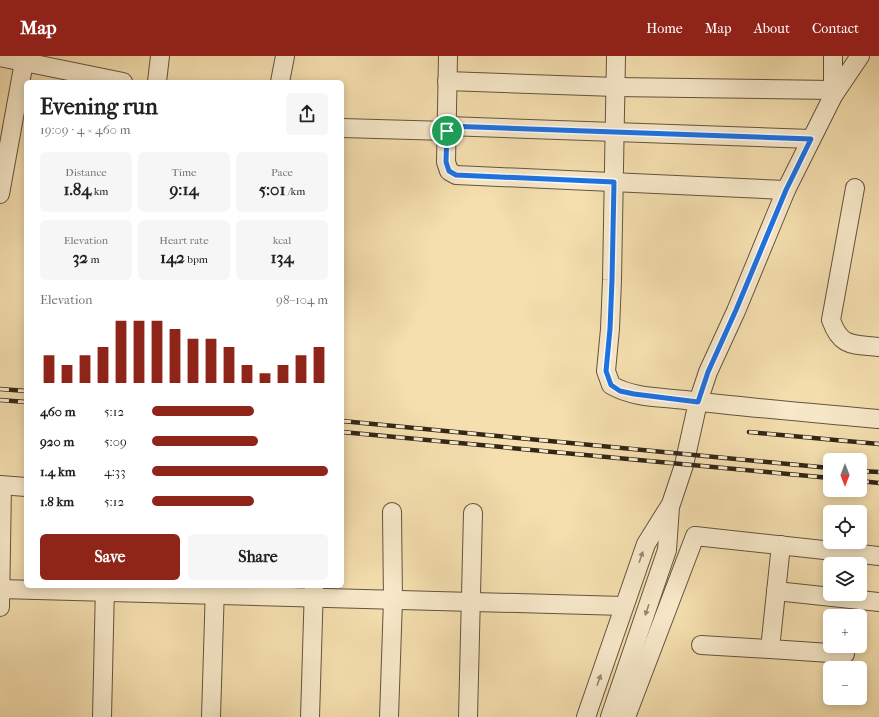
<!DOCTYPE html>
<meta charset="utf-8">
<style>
body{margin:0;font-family:"IM FELL French Canon",serif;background:#f6f6f6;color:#202124;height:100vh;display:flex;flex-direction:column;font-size:15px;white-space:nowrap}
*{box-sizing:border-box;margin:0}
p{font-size:13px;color:#757577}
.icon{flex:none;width:22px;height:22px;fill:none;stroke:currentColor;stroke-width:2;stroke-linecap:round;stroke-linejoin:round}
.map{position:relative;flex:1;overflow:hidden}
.panel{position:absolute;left:24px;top:24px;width:320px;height:508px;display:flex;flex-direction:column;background:#fff;border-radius:6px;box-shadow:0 2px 10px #0003}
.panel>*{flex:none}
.needle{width:26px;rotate:180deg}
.controls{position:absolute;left:823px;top:397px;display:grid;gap:8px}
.controls a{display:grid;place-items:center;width:44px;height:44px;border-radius:6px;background:#fff;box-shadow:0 2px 10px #0003;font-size:20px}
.pin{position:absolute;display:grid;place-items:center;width:34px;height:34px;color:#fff;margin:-17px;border:2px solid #fff;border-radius:50%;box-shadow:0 1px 4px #0007}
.round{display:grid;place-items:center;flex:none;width:42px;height:42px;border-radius:6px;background:#f6f6f6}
.headline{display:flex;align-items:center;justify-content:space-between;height:68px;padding:0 16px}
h1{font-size:22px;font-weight:800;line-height:30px}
.figures{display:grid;grid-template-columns:repeat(3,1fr);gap:6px;height:68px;padding:4px 16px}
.figures div{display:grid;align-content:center;border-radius:6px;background:#f6f6f6;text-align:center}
.figures b{font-size:17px;font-weight:800}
.figures small{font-size:11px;font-weight:400}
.figures p{font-size:11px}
.chart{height:112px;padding:8px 16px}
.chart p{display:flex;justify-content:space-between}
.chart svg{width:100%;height:72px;margin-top:4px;stroke:#8f2418;stroke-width:6}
.action{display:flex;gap:8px;margin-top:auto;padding:8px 16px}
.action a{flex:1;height:46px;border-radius:6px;background:#8f2418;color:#fff;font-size:16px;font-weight:800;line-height:46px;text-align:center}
.action a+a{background:#f6f6f6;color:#202124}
ul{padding:0 16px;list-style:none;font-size:13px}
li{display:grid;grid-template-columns:64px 48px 1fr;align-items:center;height:30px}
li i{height:10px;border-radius:5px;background:#8f2418}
header{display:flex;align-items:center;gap:24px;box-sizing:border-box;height:56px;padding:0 20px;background:#8f2418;color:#fff}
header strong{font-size:19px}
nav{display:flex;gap:22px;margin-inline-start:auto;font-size:14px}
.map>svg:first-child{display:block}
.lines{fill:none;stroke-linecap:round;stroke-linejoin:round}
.minor-casing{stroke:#63543e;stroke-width:20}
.minor{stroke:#f8eacb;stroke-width:18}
.rail-casing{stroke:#322618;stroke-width:4.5}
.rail{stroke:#f8eacb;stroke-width:3;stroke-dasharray:9;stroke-linecap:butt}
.oneway{fill:#958872}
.route-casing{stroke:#fff;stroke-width:8}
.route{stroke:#1a73e8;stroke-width:5}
</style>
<header>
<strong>Map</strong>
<nav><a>Home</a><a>Map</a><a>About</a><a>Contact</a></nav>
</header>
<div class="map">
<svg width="879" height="661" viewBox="0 0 879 661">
<rect width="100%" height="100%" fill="#f5dfaf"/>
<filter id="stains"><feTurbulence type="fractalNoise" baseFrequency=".005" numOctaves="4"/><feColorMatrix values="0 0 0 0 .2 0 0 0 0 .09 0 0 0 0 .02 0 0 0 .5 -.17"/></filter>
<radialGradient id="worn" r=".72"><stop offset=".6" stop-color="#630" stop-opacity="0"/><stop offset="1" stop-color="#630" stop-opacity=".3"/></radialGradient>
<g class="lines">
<defs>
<g id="minor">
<path d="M 448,0 L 446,106 L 449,115 L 456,119 L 786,134"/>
<path d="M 616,0 L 612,224 L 610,273 L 606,315 L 611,329 C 633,342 661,341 685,344 C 749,352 814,357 879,363"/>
<path d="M 833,0 L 833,40"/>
<path d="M 0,1 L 123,26"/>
<path d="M 447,25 L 615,31 L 833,34"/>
<path d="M 157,26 L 160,0"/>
<path d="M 280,26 L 285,0"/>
<path d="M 447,70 L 811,83"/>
<path d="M 342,72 L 447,75"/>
<path d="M 855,132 L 831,264 C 841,292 853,288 879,291"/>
<path d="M 0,138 L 24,6"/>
<path d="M 0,429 L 26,431"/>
<path d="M 781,489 L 770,593 L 845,598"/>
<path d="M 0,533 L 624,550"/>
<path d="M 776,535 L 879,546"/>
<path d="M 0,551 L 2,430"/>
<path d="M 701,589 L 770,593"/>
<path d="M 102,661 L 105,530"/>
<path d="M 211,661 L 215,530"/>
<path d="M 310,661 L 314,530"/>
<path d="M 389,661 L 393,544 L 392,456"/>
<path d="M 468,661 L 473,457"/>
<path d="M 586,661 L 646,488 L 671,448 L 684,409 L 698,346 L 708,316 L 736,255 L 786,134 L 833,40 L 860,0"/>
<path d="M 610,661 L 667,494 L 670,451"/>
<path d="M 626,661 L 695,480 L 879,500"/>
</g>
</defs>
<use href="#minor" class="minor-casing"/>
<use href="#minor" class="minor"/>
<defs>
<g id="rail">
<path d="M 0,333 L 26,335"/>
<path d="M 0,344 L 26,346"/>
<path d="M 342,365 L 830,412"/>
<path d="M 342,376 L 830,422"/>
<path d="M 749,376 L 879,388"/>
<path d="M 860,415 L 879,416"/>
<path d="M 860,425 L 879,427"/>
</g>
</defs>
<use href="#rail" class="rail-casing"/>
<use href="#rail" class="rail"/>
</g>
<defs><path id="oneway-solid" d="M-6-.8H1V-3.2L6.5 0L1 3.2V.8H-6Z"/></defs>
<g class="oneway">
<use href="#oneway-solid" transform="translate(641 501) rotate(-71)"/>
<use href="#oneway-solid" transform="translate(647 554) rotate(109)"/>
<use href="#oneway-solid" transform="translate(599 624) rotate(-71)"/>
</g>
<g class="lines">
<defs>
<path id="route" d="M 447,70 L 811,83 L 786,134 L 736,254 L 708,316 L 698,346 L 634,338 L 620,335 L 611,329 L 606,315 L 610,273 L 612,224 L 614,126 L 456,119 L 449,115 L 446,106 Z"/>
</defs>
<use href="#route" class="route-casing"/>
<use href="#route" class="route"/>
</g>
<rect width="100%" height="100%" filter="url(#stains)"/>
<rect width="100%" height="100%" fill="url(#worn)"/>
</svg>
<div class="controls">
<a><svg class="needle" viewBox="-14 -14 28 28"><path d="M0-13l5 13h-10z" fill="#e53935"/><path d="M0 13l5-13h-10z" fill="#757577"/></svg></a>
<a><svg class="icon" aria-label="locate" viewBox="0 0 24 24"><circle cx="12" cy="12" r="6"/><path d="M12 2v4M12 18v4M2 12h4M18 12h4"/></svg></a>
<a><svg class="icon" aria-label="layers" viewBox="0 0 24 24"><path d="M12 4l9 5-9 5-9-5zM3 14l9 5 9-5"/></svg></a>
<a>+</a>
<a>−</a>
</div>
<div class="pin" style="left:447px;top:75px;background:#1e9e55"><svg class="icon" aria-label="arrive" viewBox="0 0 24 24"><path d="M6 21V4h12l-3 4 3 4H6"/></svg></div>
<section class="panel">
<div class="headline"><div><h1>Evening run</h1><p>19:09 · 4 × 460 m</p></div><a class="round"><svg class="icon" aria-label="share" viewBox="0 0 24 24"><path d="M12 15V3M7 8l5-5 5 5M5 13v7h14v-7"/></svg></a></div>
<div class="figures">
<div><p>Distance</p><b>1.84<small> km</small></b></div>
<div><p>Time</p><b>9:14</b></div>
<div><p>Pace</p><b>5:01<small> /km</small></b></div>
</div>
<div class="figures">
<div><p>Elevation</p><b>32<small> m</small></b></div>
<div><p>Heart rate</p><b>142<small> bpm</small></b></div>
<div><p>kcal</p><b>134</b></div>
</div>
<div class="chart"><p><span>Elevation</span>98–104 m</p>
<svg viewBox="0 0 160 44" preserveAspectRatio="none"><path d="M5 44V27M15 44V33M25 44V27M35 44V22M45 44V6M55 44V6M65 44V6M75 44V11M85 44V17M95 44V17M105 44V22M115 44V33M125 44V38M135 44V33M145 44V27M155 44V22"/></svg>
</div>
<ul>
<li><b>460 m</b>5:12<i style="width:58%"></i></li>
<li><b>920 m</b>5:09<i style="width:60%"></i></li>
<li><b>1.4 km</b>4:33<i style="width:100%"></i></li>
<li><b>1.8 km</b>5:12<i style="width:58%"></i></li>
</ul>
<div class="action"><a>Save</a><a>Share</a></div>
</section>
</div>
